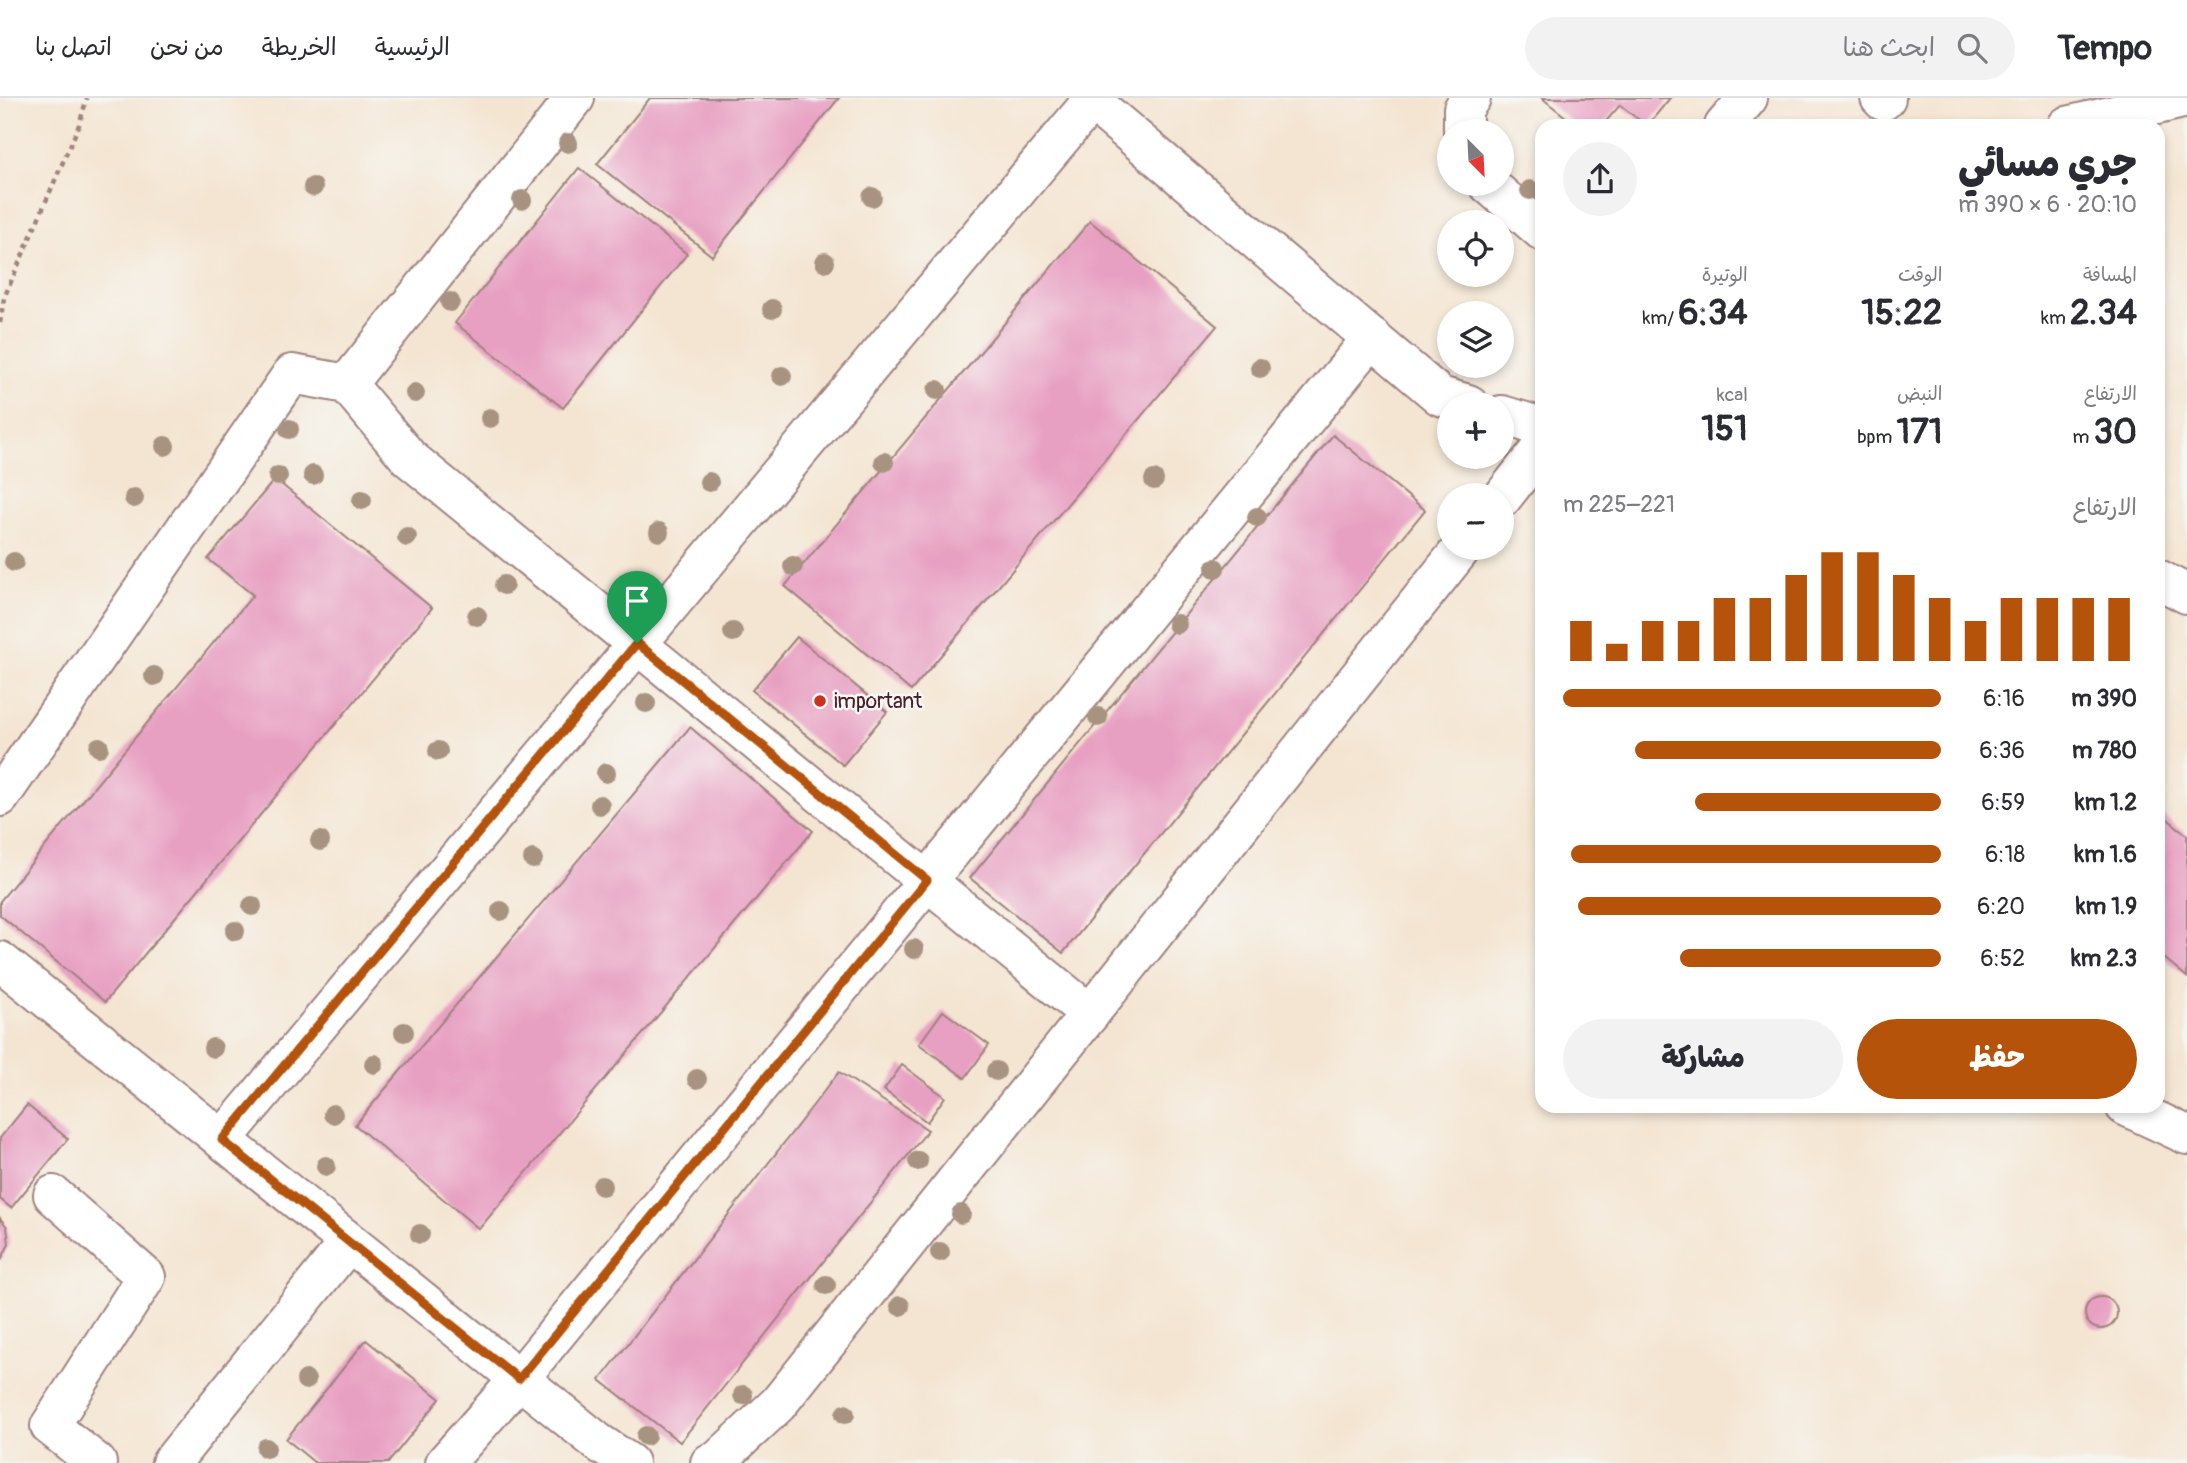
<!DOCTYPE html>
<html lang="ar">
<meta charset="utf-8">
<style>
body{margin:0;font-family:Pangolin,"Playpen Sans Arabic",sans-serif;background:#f2f2f3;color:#2b2b33;direction:rtl;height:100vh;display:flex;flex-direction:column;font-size:26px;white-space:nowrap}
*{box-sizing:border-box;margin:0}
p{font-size:23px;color:#7c7c81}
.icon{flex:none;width:38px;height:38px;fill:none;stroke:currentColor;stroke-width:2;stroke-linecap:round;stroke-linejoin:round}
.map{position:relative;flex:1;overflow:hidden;direction:ltr}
.sheet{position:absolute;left:1535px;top:21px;width:630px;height:994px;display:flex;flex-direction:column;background:#fff;border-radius:21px;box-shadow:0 4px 10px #0003;direction:rtl}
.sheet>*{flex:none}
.needle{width:46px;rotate:156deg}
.fabs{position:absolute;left:1437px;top:21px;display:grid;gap:14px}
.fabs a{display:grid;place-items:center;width:77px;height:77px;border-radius:50%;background:#fff;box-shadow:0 4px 10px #0003;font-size:35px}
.pin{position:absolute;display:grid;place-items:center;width:60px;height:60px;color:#fff;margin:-72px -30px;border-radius:50% 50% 50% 0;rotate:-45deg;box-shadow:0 0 7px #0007}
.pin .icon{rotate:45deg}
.round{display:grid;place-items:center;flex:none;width:74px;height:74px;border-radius:37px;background:#f2f2f3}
.headline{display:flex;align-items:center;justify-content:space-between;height:119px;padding:0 28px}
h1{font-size:38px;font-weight:800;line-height:52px}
.metrics{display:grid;grid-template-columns:repeat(3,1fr);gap:10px;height:119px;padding:7px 28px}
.metrics div{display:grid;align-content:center}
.metrics b{font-size:35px;font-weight:800}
.metrics small{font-size:19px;font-weight:400}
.metrics p{font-size:19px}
.chart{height:196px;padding:14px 28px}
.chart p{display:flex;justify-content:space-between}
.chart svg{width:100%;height:126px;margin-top:7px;stroke:#b45309;stroke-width:6}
.primary-button{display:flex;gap:14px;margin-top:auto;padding:14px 28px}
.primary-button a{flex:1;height:80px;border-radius:42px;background:#b45309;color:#fff;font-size:28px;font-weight:800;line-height:80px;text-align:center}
.primary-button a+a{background:#f2f2f3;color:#2b2b33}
ul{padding:0 28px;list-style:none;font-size:23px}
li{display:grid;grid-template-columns:112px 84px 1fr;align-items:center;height:52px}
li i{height:18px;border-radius:9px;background:#b45309}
header{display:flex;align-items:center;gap:42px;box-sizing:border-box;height:98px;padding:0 35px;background:#fff;border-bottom:2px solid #e1e1e2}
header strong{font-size:33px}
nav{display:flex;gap:38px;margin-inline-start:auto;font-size:24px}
.search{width:490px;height:63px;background:#f2f2f3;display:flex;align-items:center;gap:18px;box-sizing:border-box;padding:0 24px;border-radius:38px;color:#7c7c81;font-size:26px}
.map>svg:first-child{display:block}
.building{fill:#e8a0c2}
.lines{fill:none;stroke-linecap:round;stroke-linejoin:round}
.minor-casing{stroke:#9f827e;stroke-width:42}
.path{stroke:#9f827e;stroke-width:4.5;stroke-dasharray:5 5;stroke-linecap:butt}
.minor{stroke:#fff;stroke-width:38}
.tree{fill:#a89380}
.route-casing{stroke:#fff;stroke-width:14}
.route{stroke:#b45309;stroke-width:9}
.poi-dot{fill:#c8321e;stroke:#f6f6f2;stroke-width:2.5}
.labels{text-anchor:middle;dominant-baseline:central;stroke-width:5;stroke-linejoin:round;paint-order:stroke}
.poi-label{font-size:21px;fill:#4a1f2b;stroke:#f6f6f2;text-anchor:start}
</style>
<header>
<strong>Tempo</strong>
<div class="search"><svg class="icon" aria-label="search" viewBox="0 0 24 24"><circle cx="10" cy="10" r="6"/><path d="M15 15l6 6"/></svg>ابحث هنا</div>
<nav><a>الرئيسية</a><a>الخريطة</a><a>من نحن</a><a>اتصل بنا</a></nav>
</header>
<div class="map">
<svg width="2187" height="1365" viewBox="0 0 2187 1365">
<rect width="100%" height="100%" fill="#f6f6f2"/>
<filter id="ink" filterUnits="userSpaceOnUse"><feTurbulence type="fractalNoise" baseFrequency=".0143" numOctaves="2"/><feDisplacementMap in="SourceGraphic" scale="14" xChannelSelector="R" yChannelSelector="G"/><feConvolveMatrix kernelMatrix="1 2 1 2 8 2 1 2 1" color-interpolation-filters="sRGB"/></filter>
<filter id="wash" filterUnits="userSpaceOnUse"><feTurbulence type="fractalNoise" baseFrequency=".00686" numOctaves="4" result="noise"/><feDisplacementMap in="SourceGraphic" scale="28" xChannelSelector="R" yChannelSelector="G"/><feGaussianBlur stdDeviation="1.57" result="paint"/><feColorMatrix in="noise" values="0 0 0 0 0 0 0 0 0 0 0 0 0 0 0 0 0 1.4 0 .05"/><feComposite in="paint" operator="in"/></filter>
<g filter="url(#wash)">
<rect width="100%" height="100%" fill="#f4e5d2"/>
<g id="blocks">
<g class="building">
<path d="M 650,0 L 839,0 L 712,158 L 597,66 Z"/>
<path d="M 1542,0 L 1670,0 L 1647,28 L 1620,7 L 1602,28 L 1577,28 Z"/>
<path d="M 579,70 L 687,156 L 563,310 L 455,225 Z"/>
<path d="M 1090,123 L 1217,228 L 911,593 L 785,488 Z"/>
<path d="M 1333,337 L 1425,412 L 1063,855 L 970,780 Z"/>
<path d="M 275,381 L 432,510 L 105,904 L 0,817 L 0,803 L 253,497 L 208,461 Z"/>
<path d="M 797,539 L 887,614 L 843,667 L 752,592 Z"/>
<path d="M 690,629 L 813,733 L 479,1131 L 355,1027 Z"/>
<path d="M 2158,713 L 2187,737 L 2187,879 L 2158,855 Z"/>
<path d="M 943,913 L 989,947 L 965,980 L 919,946 Z"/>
<path d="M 902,967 L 945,999 L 927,1024 L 884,992 Z"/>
<path d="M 839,974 L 928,1032 L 680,1344 L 600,1282 Z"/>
<path d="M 27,1007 L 68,1041 L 11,1110 L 0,1101 L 0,1040 Z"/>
<path d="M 0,1120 L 7,1129 L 9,1146 L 0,1164 Z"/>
<circle cx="2101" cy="1215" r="16"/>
<path d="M 366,1242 L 440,1301 L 388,1365 L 315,1365 L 286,1341 Z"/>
</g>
</g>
</g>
<g filter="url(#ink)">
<use href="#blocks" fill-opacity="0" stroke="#9f827e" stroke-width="2"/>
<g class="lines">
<defs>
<g id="minor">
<path d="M 1088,0 L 1440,298 L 1468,306"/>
<path d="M 1880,0 L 1883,3 L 1886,0"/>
<path d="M 1724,28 L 1748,0"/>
<path d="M 2067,28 L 2187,0"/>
<path d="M 1463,33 L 1463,11 L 1471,0"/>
<path d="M 1488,86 L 1542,133"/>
<path d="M 347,286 L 575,0"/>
<path d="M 1502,317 L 1542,329"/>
<path d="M 1502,400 L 1542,349"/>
<path d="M 2158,481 L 2187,496"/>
<path d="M 0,699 L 292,276 L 347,286 L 409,360 L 1090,916"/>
<path d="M 0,863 L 599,1345 L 629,1365"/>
<path d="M 2125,1008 L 2187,1037"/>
<path d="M 222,1042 L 1092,3"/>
<path d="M 53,1097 L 146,1179 L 50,1328 L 97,1365"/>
<path d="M 171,1365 L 349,1144"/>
<path d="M 445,1365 L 519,1281 L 1372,240"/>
<path d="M 710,1365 L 717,1363 L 778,1306 L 1462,450"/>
</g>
</defs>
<use href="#minor" class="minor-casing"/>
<path class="path" d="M 0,225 L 4,200 L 79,27 L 87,0"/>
<use href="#minor" class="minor"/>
</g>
<g class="tree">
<circle cx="568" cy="45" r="10"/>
<circle cx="313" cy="89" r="10"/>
<circle cx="1530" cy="92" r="10"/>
<circle cx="872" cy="99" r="10"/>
<circle cx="522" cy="102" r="10"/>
<circle cx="825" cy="164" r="10"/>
<circle cx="450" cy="204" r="10"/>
<circle cx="772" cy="211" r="10"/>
<circle cx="1260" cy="270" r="10"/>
<circle cx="782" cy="278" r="10"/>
<circle cx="937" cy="292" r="10"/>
<circle cx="415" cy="295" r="10"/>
<circle cx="490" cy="320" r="10"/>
<circle cx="289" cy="331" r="10"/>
<circle cx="165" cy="348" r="10"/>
<circle cx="884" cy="364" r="10"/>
<circle cx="313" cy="377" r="10"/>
<circle cx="278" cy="378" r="10"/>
<circle cx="1154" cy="382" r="10"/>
<circle cx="709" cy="384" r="10"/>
<circle cx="134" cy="400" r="10"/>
<circle cx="362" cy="402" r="10"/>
<circle cx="1257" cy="419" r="10"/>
<circle cx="659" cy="434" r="10"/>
<circle cx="407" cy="439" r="10"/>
<circle cx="14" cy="464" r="10"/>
<circle cx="793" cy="468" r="10"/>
<circle cx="1215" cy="470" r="10"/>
<circle cx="504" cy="487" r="10"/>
<circle cx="477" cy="518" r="10"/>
<circle cx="1177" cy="526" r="10"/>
<circle cx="733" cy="534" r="10"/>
<circle cx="154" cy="578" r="10"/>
<circle cx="646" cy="605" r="10"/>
<circle cx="1098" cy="619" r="10"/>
<circle cx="99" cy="649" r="10"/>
<circle cx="438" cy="653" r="10"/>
<circle cx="606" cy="675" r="10"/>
<circle cx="600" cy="707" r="10"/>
<circle cx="320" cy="743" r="10"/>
<circle cx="533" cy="761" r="10"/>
<circle cx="252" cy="808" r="10"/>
<circle cx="501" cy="813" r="10"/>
<circle cx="235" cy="833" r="10"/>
<circle cx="914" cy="851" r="10"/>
<circle cx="404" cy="934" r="10"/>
<circle cx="213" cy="950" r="10"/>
<circle cx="374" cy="966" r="10"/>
<circle cx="996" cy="973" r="10"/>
<circle cx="697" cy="981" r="10"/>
<circle cx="333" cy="1016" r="10"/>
<circle cx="918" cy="1063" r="10"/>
<circle cx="326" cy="1068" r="10"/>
<circle cx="602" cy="1088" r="10"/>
<circle cx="961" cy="1116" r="10"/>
<circle cx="420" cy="1136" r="10"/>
<circle cx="940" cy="1154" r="10"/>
<circle cx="826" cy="1187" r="10"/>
<circle cx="900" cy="1208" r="10"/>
<circle cx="306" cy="1282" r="10"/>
<circle cx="743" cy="1297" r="10"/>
<circle cx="845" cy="1316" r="10"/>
<circle cx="646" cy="1338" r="10"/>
<circle cx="266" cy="1350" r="10"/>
</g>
</g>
<g class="lines" filter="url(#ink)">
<defs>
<path id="route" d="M 637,545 L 927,782 L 519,1281 L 222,1042 Z"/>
</defs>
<use href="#route" class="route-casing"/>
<use href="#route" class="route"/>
</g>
<circle class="poi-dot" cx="820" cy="603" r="7"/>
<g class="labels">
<g class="poi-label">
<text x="834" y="603">important</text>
</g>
</g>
</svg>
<div class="fabs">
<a><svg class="needle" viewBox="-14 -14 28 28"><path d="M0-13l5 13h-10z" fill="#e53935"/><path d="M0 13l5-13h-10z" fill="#7c7c81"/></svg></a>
<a><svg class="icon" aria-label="locate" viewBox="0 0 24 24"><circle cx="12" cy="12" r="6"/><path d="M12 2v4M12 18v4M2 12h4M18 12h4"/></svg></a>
<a><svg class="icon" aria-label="layers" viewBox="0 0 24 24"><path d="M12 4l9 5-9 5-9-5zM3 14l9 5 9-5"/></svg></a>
<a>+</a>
<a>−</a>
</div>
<div class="pin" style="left:637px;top:545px;background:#1e9e55"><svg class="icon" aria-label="arrive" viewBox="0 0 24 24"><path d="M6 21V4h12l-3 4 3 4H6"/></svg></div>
<section class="sheet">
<div class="headline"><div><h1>جري مسائي</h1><p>20:10 · 6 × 390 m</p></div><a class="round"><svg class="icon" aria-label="share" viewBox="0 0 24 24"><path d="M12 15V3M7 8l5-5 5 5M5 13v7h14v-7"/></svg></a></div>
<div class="metrics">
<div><p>المسافة</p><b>2.34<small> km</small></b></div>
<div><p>الوقت</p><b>15:22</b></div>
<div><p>الوتيرة</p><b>6:34<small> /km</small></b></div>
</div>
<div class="metrics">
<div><p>الارتفاع</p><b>30<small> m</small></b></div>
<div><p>النبض</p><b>171<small> bpm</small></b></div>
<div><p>kcal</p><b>151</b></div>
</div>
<div class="chart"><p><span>الارتفاع</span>221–225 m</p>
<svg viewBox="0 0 160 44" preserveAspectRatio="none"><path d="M5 44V30M15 44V38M25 44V30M35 44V30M45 44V22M55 44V22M65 44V14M75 44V6M85 44V6M95 44V14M105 44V22M115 44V30M125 44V22M135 44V22M145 44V22M155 44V22"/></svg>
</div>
<ul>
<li><b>390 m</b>6:16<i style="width:100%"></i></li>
<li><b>780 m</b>6:36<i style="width:81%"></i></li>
<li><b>1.2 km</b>6:59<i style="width:65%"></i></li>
<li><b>1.6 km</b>6:18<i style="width:98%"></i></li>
<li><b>1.9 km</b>6:20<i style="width:96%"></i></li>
<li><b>2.3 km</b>6:52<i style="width:69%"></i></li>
</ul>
<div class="primary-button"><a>حفظ</a><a>مشاركة</a></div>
</section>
</div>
